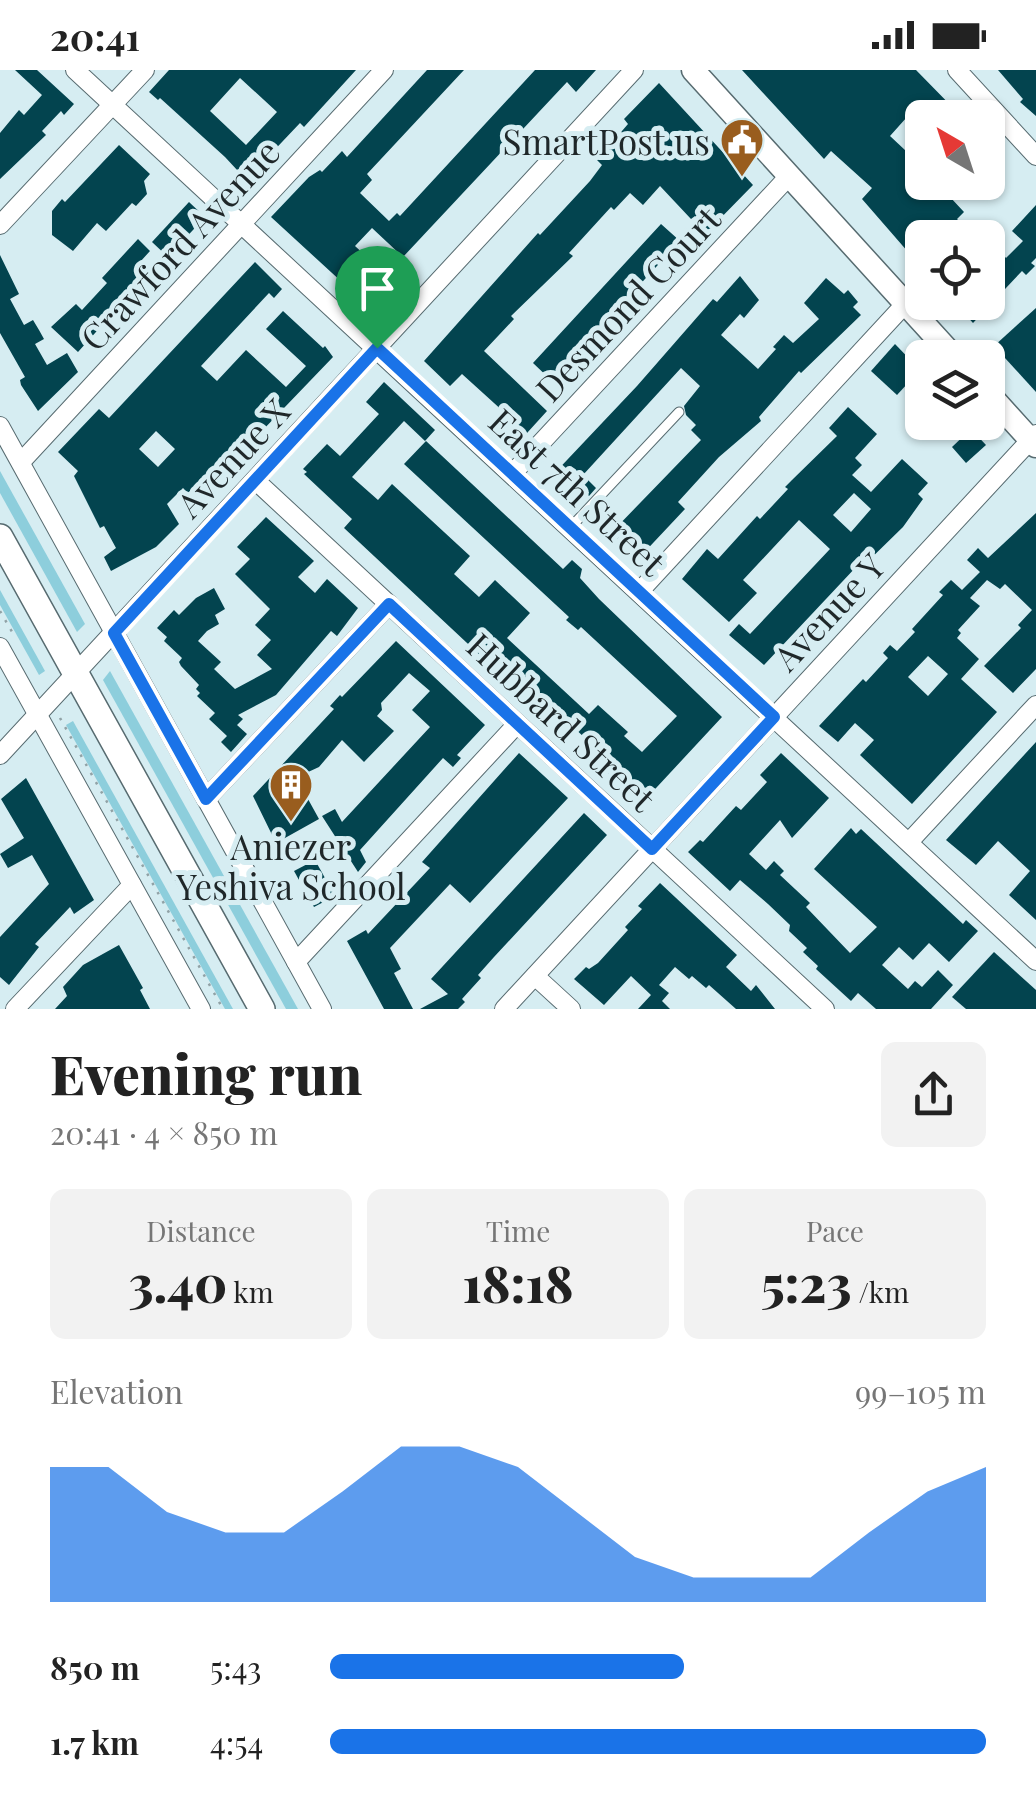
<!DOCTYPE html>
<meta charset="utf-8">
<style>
body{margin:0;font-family:"Playfair Display",serif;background:#f2f2f2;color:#222;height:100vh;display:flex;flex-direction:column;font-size:38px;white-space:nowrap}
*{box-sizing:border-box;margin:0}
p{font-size:32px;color:#767676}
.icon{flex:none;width:55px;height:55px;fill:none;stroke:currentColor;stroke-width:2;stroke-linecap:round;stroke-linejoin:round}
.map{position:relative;height:939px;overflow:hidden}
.side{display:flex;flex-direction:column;background:#fff;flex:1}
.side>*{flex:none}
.needle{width:65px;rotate:321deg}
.tools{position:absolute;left:905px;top:30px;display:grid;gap:20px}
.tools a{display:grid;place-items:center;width:100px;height:100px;border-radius:15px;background:#fff;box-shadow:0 2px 8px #0004;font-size:50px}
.pin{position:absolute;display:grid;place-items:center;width:85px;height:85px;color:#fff;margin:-102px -42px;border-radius:50% 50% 50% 0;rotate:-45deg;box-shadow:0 0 10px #0007}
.pin .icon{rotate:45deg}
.round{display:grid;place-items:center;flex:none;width:105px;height:105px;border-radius:15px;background:#f2f2f2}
.headline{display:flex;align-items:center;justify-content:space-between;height:170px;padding:0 50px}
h1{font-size:55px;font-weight:800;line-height:75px}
.metrics{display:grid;grid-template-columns:repeat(3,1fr);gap:15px;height:170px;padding:10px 50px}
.metrics div{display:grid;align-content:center;border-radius:15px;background:#f2f2f2;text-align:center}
.metrics b{font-size:50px;font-weight:800}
.metrics small{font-size:28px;font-weight:400}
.metrics p{font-size:28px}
.chart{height:280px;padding:20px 50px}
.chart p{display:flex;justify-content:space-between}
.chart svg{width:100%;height:180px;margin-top:10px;fill:#1a73e8;opacity:.7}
ul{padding:0 50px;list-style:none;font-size:32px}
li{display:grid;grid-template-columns:160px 120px 1fr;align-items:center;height:75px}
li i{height:25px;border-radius:12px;background:#1a73e8}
.status{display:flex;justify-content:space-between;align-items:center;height:70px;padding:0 50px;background:#fff;direction:ltr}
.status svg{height:28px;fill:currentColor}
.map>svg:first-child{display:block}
.green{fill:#8dcedc}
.building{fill:#03444f;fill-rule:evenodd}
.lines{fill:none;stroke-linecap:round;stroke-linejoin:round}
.lane-casing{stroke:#576b70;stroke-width:11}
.street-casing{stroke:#576b70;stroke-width:20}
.secondary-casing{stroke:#576b70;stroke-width:25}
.primary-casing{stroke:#576b70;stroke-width:28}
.path{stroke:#91a2a6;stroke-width:2.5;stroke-dasharray:2.5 8;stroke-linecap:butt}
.lane{stroke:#fff;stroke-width:9}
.street{stroke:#fff;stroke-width:18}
.secondary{stroke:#fff;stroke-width:22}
.primary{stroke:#fff;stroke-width:25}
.route-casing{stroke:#fff;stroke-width:20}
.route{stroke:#1a73e8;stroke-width:12}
.labels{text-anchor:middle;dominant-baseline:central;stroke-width:10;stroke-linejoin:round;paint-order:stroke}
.poi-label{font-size:35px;fill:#1f2729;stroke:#d6edf2;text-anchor:end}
.street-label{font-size:35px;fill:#1f2729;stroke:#d6edf2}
</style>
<div class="status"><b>20:41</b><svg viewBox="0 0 49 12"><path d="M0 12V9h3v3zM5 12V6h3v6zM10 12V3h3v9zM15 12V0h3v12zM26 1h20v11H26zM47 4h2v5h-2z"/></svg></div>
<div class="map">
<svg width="1036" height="939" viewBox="0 0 1036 939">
<rect width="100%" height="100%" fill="#d6edf2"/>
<g class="green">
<path d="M 0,401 L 85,554 L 77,562 L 0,423 Z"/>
<path d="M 0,520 L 45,601 L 39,605 L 0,535 Z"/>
<path d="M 110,601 L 298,939 L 286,939 L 103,610 Z"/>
<path d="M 73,651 L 233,939 L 225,939 L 66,655 Z"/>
</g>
<g class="building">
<path d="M 15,0 L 37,0 L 74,34 L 64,45 L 61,41 L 42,61 L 46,65 L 0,109 L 0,63 L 19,40 L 24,45 L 42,25 Z"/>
<path d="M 169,0 L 356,0 L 304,57 L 300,53 L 264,91 L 269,96 L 251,115 L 225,87 L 160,28 L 158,30 L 149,22 ZM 240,8 L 277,42 L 246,75 L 210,41 Z"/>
<path d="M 427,0 L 464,0 L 367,104 L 372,110 L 360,123 L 389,151 L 397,143 L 400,146 L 535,0 L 596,0 L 576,22 L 567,12 L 403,187 L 372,158 L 355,176 L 378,197 L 386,189 L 396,197 L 389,205 L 399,214 L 383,232 L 353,204 L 344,214 L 271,147 L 309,107 L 320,100 L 322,102 L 342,81 L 347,87 Z"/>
<path d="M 742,0 L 916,0 L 963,48 L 922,48 L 922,66 L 907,47 L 890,66 L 922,96 L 922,112 L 936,112 L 964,142 L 957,149 L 975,168 L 922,168 L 922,198 L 862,129 L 872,118 L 831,81 L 824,89 Z"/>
<path d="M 998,0 L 1036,0 L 1036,46 L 1020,32 L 1023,29 Z"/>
<path d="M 659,13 L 753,115 L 708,161 L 695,146 L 691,149 L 660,116 L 643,135 L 630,123 L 614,140 L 611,137 L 569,183 L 573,186 L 511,246 L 514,249 L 484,281 L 547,341 L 527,363 L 462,304 L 450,316 L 424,291 L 538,163 L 540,165 L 590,111 L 602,95 L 597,90 L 628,54 L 624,49 Z"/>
<path d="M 119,75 L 150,104 L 144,111 L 147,124 L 136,136 L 132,133 L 106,161 L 97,153 L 73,181 L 52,165 L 52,141 L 62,129 L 65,132 Z"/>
<path d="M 988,80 L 1004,95 L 988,113 Z"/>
<path d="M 189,132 L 205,147 L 168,187 L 152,172 Z"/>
<path d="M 1036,135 L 1036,188 L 1031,193 L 1035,196 L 1026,205 L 1022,201 L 973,253 L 954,232 L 988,232 L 988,168 L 1006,188 L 1023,171 L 1012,161 Z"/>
<path d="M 661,154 L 680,171 L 586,273 L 589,276 L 554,313 L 533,293 Z"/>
<path d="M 138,169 L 150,181 L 140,192 L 157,208 L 146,220 L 139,214 L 78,282 L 51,257 L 76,234 L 82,240 L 107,213 L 102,208 Z"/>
<path d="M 0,185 L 19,224 L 10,229 L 24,255 L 33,250 L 39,260 L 44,269 L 35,274 L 47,295 L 67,283 L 78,302 L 38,341 L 21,315 L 20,310 L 25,307 L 0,263 Z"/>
<path d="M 255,192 L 282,219 L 274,228 L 269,223 L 201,296 L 217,311 L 246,280 L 286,317 L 306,296 L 266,259 L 283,241 L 323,278 L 325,276 L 333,287 L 260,363 L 256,359 L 220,402 L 217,400 L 206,412 L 202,408 L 188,423 L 183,418 L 167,434 L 179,454 L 156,477 L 111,501 L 104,487 L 116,478 L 104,456 L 100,458 L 74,406 L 78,401 L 58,382 L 99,339 L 109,348 ZM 156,361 L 175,379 L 158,397 L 139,379 Z"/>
<path d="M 740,206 L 759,230 L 744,248 L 740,244 L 721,265 L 758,299 L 776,279 L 773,277 L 784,265 L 793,273 L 819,249 L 804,233 L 826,208 L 844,224 L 848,220 L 858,232 L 853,237 L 861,245 L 801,303 L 799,301 L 759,347 L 761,351 L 719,387 L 678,432 L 685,439 L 638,489 L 611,463 L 701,370 L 691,360 L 696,355 L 686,345 L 684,336 L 700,316 L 681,298 L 583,405 L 596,418 L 589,426 L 575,413 L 566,422 L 550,408 L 637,316 L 713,229 L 717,232 Z"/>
<path d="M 1036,238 L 1036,322 L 994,276 Z"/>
<path d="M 895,274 L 920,300 L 897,325 L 871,301 Z"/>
<path d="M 384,312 L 435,360 L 425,371 L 404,351 L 352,407 L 378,430 L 392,414 L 470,486 L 454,504 L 479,527 L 495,510 L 530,543 L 507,568 L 589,644 L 598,635 L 628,662 L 624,666 L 642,682 L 677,646 L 581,557 L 578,560 L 566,550 L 569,547 L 404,394 L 426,371 L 563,499 L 572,490 L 582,499 L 580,508 L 599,529 L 722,647 L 644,731 L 639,732 L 603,699 L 610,691 L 559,644 L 557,646 L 487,582 L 482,587 L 344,458 L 352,449 L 304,404 L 307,402 L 303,399 L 327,374 L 340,386 L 379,344 L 366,332 Z"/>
<path d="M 848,337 L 877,364 L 855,388 L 862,395 L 852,405 L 871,422 L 902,389 L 928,413 L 918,424 L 923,429 L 903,457 L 860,499 L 857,496 L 764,595 L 729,565 L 739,554 L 750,564 L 830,479 L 799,450 L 743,510 L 757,523 L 729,552 L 682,509 L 707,479 L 718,489 L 757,446 L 760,449 L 788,419 L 785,417 L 792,410 L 837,366 L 829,358 ZM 854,423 L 871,439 L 851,462 L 833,445 Z"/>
<path d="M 971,359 L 986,375 L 966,393 L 952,377 Z"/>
<path d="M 1036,443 L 1036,599 L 1013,623 L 984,596 L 1021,558 L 1018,555 L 1032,540 L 1005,514 L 1000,519 L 987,510 L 970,528 L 980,536 L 958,560 L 961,563 L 957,568 L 979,589 L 961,609 L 997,642 L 912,734 L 860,685 L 874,670 L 855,653 L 838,672 L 819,656 L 863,609 L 866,612 L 888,588 L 883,583 L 890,575 L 897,581 L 915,562 L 912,559 L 943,525 L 939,522 L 951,510 L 962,520 L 980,502 L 967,490 L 978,478 L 988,488 ZM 928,586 L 948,604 L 928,626 L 908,607 Z"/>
<path d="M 266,447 L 314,491 L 298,507 L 315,523 L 327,509 L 358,538 L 337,566 L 331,561 L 276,625 L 238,645 L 243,649 L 237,655 L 247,664 L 231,682 L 221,672 L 227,666 L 209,649 L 215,643 L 197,626 L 200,623 L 196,619 L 199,615 L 181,596 L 179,592 L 182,588 L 164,571 L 167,567 L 157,558 L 174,540 L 179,545 L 196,528 L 214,518 L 225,539 L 215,545 L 219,554 L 207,561 L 198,571 L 221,592 L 214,599 L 235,619 L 272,599 L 257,585 L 271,570 L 255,555 L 270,539 L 235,504 L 250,489 L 237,477 Z"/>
<path d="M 396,571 L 485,655 L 457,685 L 461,688 L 453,697 L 443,688 L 360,780 L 366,792 L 358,802 L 322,746 L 335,739 L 342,752 L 430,657 L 412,640 L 430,621 L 409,603 L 381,633 L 382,640 L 377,646 L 394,661 L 364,692 L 342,670 L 319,697 L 306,703 L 311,711 L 303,720 L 319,749 L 276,773 L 253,726 L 334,639 L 330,636 L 340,625 L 342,627 Z"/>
<path d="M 1036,672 L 1036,850 L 1009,825 L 1030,801 L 998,771 L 976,795 L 946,770 Z"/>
<path d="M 519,683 L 568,728 L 470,833 L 450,814 L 390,878 L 401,899 L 394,903 L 413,939 L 384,939 L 347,871 L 366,860 L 368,864 L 430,798 L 422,792 Z"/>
<path d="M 781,683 L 829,728 L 792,768 L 780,750 L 749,784 L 766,800 L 774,791 L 784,801 L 780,805 L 810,833 L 806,837 L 850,883 L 877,857 L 814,799 L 851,758 L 856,764 L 861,759 L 963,854 L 966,850 L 978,861 L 949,892 L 929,873 L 913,890 L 899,877 L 882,895 L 908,919 L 915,911 L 922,917 L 938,900 L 953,915 L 931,939 L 876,939 L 858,923 L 851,931 L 816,899 L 818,896 L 803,882 L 807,878 L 789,861 L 790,855 L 768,834 L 740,810 L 730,821 L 688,782 L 700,770 L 703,772 L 736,736 L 741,740 L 767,712 L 760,705 Z"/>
<path d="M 26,708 L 94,830 L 74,844 L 70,837 L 35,874 L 39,877 L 9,915 L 0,907 L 0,867 L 49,814 L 32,785 L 8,798 L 0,784 L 24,768 L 1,729 Z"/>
<path d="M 584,743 L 607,765 L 494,887 L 478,905 L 481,908 L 462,929 L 465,932 L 458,939 L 420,939 L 448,924 L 431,909 Z"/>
<path d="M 315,790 L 335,826 L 314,837 L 294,801 Z"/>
<path d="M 660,813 L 737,885 L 726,897 L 751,921 L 756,915 L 775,939 L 736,939 L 709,915 L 706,918 L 692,906 L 689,909 L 675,897 L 659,915 L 669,923 L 662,931 L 670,939 L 638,939 L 651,925 L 631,906 L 604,935 L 574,909 L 586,897 L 589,899 L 598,893 L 628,860 L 625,857 L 642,839 L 638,836 Z"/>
<path d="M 119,875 L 143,918 L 140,920 L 150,939 L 55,939 L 67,926 L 63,917 L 83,895 Z"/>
<path d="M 994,882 L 1036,920 L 1036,939 L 966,939 L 952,927 Z"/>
</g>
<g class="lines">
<defs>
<path id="lane" d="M 570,458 L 679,342"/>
<g id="street">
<path d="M 75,0 L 1036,891"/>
<path d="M 957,0 L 1036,86"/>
<path d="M 0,155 L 145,0"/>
<path d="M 0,356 L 322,939"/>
<path d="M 21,392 L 384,0"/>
<path d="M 512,404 L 790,105"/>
<path d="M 255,410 L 825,939"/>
<path d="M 639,522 L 906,233"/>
<path d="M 0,577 L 201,939"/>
<path d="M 0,685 L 634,0"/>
<path d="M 206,729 L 389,534"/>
<path d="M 909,772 L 1036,635"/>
<path d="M 296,892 L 517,654"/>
<path d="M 535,906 L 571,939"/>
<path d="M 15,939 L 132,815"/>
<path d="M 504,939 L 1036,364"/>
</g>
<g id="secondary">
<path d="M 693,0 L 955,288"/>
<path d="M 988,323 L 1036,376"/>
</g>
<path id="primary" d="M 0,467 L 262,939"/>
</defs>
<use href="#lane" class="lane-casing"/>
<use href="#street" class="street-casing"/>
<use href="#secondary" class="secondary-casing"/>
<use href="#primary" class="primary-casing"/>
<g class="path">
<path d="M 0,541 L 15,567"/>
<path d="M 60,648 L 223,939"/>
</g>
<use href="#lane" class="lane"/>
<use href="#street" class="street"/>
<use href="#secondary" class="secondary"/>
<use href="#primary" class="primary"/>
</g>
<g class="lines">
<defs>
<path id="route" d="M 377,278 L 774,647 L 652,779 L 389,534 L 206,729 L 114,563 Z"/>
</defs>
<use href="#route" class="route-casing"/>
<use href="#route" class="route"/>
</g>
<defs>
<symbol id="civic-pin" viewBox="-11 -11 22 30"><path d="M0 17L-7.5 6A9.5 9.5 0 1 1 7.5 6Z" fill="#995d1e" stroke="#d6edf2"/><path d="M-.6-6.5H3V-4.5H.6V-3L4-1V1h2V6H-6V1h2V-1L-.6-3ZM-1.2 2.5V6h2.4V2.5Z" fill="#fff"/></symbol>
<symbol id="building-pin" viewBox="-11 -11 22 30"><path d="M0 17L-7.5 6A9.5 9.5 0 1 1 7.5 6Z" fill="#995d1e" stroke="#d6edf2"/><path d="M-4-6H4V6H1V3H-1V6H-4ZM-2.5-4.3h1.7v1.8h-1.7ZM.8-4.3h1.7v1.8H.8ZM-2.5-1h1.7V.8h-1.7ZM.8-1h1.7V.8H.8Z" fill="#fff"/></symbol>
</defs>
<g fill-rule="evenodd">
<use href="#civic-pin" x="717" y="45" width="50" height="68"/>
<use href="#building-pin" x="266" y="690" width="50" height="68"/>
</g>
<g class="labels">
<g class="poi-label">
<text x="710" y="70">SmartPost.us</text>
<text x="291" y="775" text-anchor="middle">Aniezer<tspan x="291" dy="40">Yeshiva School</tspan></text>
</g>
<g class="street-label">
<text transform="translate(179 174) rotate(-47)">Crawford Avenue</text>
<text transform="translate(627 233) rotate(-47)">Desmond Court</text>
<text transform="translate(232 387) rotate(-47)">Avenue X</text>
<text transform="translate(578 421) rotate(43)">East 7th Street</text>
<text transform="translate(828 541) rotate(-47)">Avenue Y</text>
<text transform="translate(562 651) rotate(43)">Hubbard Street</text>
</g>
</g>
</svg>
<div class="tools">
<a><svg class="needle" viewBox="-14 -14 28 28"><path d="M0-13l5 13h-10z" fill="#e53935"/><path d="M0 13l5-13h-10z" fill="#767676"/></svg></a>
<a><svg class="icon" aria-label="locate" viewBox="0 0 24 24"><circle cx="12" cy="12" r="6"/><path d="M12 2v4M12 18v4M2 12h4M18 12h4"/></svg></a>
<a><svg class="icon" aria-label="layers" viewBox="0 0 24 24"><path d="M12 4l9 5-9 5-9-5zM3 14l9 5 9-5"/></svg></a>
</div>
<div class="pin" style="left:377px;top:278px;background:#1e9e55"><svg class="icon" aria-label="arrive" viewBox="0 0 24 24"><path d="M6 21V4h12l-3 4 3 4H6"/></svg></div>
</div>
<section class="side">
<div class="headline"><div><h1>Evening run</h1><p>20:41 · 4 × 850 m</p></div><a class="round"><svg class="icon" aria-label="share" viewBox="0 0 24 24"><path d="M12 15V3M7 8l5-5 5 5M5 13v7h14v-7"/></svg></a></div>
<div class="metrics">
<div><p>Distance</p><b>3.40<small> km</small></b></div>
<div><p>Time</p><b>18:18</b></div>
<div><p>Pace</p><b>5:23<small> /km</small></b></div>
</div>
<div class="chart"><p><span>Elevation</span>99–105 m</p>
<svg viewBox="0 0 160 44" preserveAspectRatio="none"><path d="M0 44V11L10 11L20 22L30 27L40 27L50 17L60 6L70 6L80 11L90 22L100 33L110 38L120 38L130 38L140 27L150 17L160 11V44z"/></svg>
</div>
<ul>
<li><b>850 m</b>5:43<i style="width:54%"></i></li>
<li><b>1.7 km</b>4:54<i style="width:100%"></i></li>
</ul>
</section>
